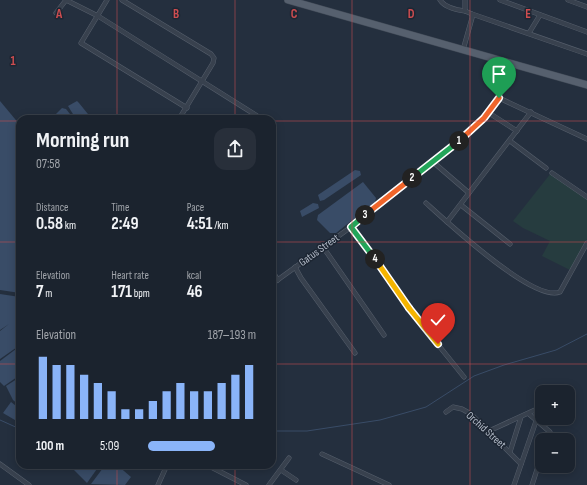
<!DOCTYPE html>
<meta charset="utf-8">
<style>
body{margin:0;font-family:"Sofia Sans Condensed",sans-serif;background:#282f3a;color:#f1f3f6;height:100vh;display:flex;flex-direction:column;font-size:15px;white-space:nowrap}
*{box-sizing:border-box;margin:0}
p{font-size:13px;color:#a0a4aa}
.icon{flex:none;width:22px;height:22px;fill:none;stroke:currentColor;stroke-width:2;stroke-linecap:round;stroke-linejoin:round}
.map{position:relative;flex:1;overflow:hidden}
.drawer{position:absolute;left:16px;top:115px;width:260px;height:354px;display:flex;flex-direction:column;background:#1b232e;border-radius:12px;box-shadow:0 2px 10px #0003,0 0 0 1px #39404a}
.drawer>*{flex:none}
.buttons{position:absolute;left:535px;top:385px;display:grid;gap:8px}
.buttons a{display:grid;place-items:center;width:40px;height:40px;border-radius:8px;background:#1b232e;box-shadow:0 2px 10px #0003,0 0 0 1px #39404a;font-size:20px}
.pin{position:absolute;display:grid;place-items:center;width:34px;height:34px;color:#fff;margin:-41px -17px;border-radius:50% 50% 50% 0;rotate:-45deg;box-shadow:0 0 4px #0007}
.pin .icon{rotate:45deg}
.km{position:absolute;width:20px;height:20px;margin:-10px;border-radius:50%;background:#222;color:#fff;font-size:11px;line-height:20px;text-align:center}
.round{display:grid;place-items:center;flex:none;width:42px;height:42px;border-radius:12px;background:#282f3a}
.overview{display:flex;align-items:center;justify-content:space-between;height:68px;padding:0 20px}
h1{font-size:22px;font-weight:700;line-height:30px}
.stats{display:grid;grid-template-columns:repeat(3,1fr);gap:6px;height:68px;padding:4px 20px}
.stats div{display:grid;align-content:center}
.stats b{font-size:17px;font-weight:700}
.stats small{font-size:11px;font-weight:400}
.stats p{font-size:11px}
.chart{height:112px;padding:8px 20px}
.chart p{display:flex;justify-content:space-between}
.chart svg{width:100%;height:72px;margin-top:4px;stroke:#8ab4f8;stroke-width:6}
ul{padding:0 20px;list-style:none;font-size:13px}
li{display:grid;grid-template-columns:64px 48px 1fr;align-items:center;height:30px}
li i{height:10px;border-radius:5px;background:#8ab4f8}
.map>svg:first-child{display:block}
.green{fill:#263c3f}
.water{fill:#394c67}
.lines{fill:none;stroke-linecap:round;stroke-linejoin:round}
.stream{stroke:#394c67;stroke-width:1}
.minor-casing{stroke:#565f6c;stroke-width:5}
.primary-casing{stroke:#414a57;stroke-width:8}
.minor{stroke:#38414e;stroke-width:4}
.primary{stroke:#56606e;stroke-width:7}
.split-1-casing{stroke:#fff;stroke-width:8}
.split-2-casing{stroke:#fff;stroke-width:8}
.split-3-casing{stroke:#fff;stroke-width:8}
.split-4-casing{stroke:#fff;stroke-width:8}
.split-5-casing{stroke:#fff;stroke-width:8}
.split-6-casing{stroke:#fff;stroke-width:8}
.split-1{stroke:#f0652b;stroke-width:5}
.split-2{stroke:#22a559;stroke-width:5}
.split-3{stroke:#f0652b;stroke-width:5}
.split-4{stroke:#22a559;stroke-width:5}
.split-5{stroke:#f5b400;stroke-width:5}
.split-6{stroke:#f5b400;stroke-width:5}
.grid{fill:none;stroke:#ce4d50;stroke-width:1;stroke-opacity:0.55}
.labels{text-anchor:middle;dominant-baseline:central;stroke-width:3;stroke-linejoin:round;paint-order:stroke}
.street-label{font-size:11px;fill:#b4bcc9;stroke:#1d2633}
.grid-label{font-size:13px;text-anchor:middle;font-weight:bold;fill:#ce4d50;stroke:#1d2633;stroke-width:3;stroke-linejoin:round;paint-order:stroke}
</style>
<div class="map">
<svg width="587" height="485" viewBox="0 0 587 485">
<rect width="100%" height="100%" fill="#242f3e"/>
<path class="green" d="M 551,173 L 587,198 L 587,239 L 570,270 L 542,256 L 550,241 L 523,228 L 513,221 Z"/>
<g class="water">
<path d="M 0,101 L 20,125 L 20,293 L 0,290 Z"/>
<path d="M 77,101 L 79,103 L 92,119 L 76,119 L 68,106 Z"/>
<path d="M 62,108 L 66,109 L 74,119 L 61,119 L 56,114 Z"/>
<path d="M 355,170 L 360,171 L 361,175 L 324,200 L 320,201 L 318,195 Z"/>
<path d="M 363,182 L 376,198 L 375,202 L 336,233 L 330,233 L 317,220 L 318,215 Z"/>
<path d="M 313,203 L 318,204 L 319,208 L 302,217 L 300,211 Z"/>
<path d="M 0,294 L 20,297 L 20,345 L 0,359 L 0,331 L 9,324 L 0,330 Z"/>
<path d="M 20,346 L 20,375 L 4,386 L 0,382 L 0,361 Z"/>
<path d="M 20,377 L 20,406 L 13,400 L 6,386 Z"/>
<path d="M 11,402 L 20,409 L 20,423 L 3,413 Z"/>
<path d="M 69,465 L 96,465 L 99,466 L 87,483 Z"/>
<path d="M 109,465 L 117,465 L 131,477 L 125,485 L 91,484 L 103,468 Z"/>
</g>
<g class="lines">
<g class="stream">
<path d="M 0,420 L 20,429"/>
<path d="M 272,431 L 307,431 L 380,420 L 426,407 L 474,376 L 504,365 L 556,350 L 587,334"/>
</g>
<defs>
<g id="minor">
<path d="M 107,0 L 81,43 L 187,108"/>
<path d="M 122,0 L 211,54 L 214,58 L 213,63 L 179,119"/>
<path d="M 440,0 C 445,8 457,10 465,11"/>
<path d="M 500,0 L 587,32"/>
<path d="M 568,0 L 587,7"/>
<path d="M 56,13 L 66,0 L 98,16 L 262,119"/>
<path d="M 472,14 L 587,54"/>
<path d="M 529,33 L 540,15"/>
<path d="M 463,50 L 472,18 L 472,14 L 465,11 L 465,0"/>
<path d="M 499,98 L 587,139"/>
<path d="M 489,113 L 517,131"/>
<path d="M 510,141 L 546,168"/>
<path d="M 433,162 L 469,193 L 531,112"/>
<path d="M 552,173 L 587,197"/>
<path d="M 426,203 C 447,222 534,303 560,292 L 587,243"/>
<path d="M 461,205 L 510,244"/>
<path d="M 447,222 L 469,193"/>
<path d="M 351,227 L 411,311 L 464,377"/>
<path d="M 323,247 L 384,335"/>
<path d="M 295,267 L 301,278 L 355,353"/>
<path d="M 272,271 L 278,280"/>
<path d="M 272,284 L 351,227 L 467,135 C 492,111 500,96 515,65"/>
<path d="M 446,412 L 453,407 L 462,409 L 471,414 L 521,464"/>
<path d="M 529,414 L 550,432 L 547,440"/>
<path d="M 489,431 L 537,409"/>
<path d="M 510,452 L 521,417"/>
<path d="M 322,454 L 389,485"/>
<path d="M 0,464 L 29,485"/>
<path d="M 207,465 L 246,485"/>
<path d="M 281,470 L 296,480"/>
<path d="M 158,485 L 167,465"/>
<path d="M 269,485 L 289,458"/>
<path d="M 514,485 L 536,421"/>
<path d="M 532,485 L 542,454"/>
</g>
<path id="primary" d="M 288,0 L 587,85"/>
</defs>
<use href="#minor" class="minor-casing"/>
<use href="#primary" class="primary-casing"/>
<use href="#minor" class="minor"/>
<use href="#primary" class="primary"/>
</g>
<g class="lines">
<defs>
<path id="split-1" d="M 459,141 L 484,118 L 499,98"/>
<path id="split-2" d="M 412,178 L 459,141"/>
<path id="split-3" d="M 365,215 L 412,178"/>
<path id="split-4" d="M 365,215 L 351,227 L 375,259"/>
<path id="split-5" d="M 375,259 L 409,308"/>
<path id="split-6" d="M 409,308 L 438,344"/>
</defs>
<use href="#split-1" class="split-1-casing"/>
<use href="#split-2" class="split-2-casing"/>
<use href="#split-3" class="split-3-casing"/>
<use href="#split-4" class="split-4-casing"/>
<use href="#split-5" class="split-5-casing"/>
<use href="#split-6" class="split-6-casing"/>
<use href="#split-1" class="split-1"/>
<use href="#split-2" class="split-2"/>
<use href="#split-3" class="split-3"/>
<use href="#split-4" class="split-4"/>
<use href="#split-5" class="split-5"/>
<use href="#split-6" class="split-6"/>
</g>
<path class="grid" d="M 117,0 L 117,119M 235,0 L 235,119M 352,0 L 352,485M 470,0 L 470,485M 0,121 L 20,121M 272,121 L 587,121M 0,242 L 20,242M 272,242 L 587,242M 0,364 L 20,364M 272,364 L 587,364M 117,465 L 117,485M 235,465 L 235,485"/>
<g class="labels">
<g class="street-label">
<text transform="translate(319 250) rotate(-36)">Gatus Street</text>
<text transform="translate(486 430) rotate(42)">Orchid Street</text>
</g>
</g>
<g class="grid-label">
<text x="59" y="18">A</text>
<text x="176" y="18">B</text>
<text x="294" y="18">C</text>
<text x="411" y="18">D</text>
<text x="528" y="18">E</text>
<text x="13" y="65">1</text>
</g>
</svg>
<div class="buttons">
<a>+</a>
<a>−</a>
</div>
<div class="pin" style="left:499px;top:98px;background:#1e9e55"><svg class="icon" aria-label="arrive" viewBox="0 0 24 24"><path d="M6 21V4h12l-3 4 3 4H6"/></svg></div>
<div class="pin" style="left:438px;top:344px;background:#d93025"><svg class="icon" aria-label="check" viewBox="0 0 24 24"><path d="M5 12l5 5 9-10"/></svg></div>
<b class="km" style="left:459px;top:141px">1</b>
<b class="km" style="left:412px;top:178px">2</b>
<b class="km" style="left:365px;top:215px">3</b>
<b class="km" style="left:375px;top:259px">4</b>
<section class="drawer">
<div class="overview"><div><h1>Morning run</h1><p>07:58</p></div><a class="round"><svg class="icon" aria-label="share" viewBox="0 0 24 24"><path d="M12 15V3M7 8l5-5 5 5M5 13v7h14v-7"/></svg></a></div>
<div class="stats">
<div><p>Distance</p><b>0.58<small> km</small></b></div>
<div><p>Time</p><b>2:49</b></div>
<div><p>Pace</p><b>4:51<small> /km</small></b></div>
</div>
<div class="stats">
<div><p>Elevation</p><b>7<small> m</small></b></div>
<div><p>Heart rate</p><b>171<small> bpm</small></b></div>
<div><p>kcal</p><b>46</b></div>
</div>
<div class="chart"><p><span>Elevation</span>187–193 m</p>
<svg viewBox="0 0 160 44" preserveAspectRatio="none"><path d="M5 44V6M15 44V11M25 44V11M35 44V17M45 44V22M55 44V27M65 44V38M75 44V38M85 44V33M95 44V27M105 44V22M115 44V27M125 44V27M135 44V22M145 44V17M155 44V11"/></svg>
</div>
<ul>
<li><b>100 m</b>5:09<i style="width:62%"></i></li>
</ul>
</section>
</div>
